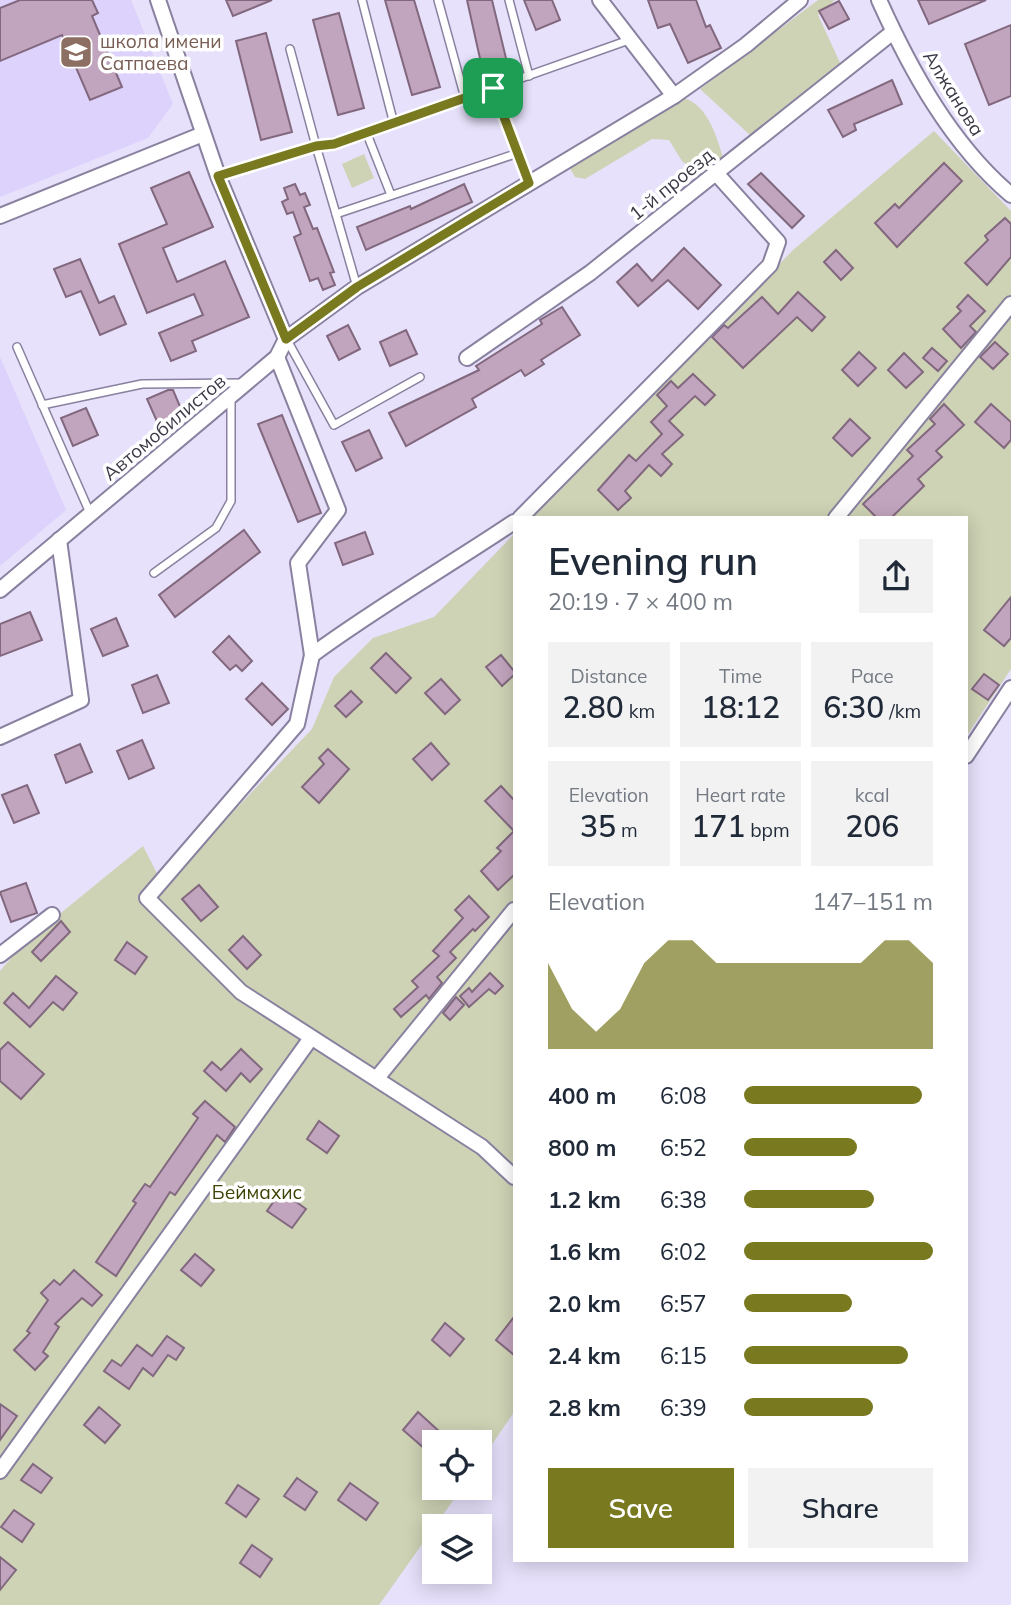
<!DOCTYPE html>
<meta charset="utf-8">
<style>
body{margin:0;font-family:Mulish,sans-serif;background:#f2f2f3;color:#1f2937;height:100vh;display:flex;flex-direction:column;font-size:26px;white-space:nowrap}
*{box-sizing:border-box;margin:0}
p{font-size:23px;color:#747a83}
.icon{flex:none;width:38px;height:38px;fill:none;stroke:currentColor;stroke-width:2;stroke-linecap:round;stroke-linejoin:round}
.map{position:relative;flex:1;overflow:hidden}
.sheet{position:absolute;left:513px;top:516px;width:455px;height:1046px;display:flex;flex-direction:column;background:#fff;border-radius:0px;box-shadow:0 4px 18px #0003}
.sheet>*{flex:none}
.tools{position:absolute;left:422px;top:1430px;display:grid;gap:14px}
.tools a{display:grid;place-items:center;width:70px;height:70px;border-radius:0px;background:#fff;box-shadow:0 4px 18px #0003;font-size:35px}
.pin{position:absolute;display:grid;place-items:center;width:60px;height:60px;color:#fff;margin:-30px;border-radius:14px;box-shadow:0 4px 10px #0006}
.round{display:grid;place-items:center;flex:none;width:74px;height:74px;border-radius:0px;background:#f2f2f3}
.headline{display:flex;align-items:center;justify-content:space-between;height:119px;padding:0 35px}
h1{font-size:38px;font-weight:600;line-height:52px}
.metrics{display:grid;grid-template-columns:repeat(3,1fr);gap:10px;height:119px;padding:7px 35px}
.metrics div{display:grid;align-content:center;border-radius:0px;background:#f2f2f3;text-align:center}
.metrics b{font-size:30px;font-weight:600}
.metrics small{font-size:19px;font-weight:400}
.metrics p{font-size:19px}
.chart{height:196px;padding:14px 35px}
.chart p{display:flex;justify-content:space-between}
.chart svg{width:100%;height:126px;margin-top:7px;fill:#797920;opacity:.7}
.button{display:flex;gap:14px;margin-top:auto;padding:14px 35px}
.button a{flex:1;height:80px;border-radius:0px;background:#797920;color:#fff;font-size:28px;font-weight:600;line-height:80px;text-align:center}
.button a+a{background:#f2f2f3;color:#1f2937}
ul{padding:0 35px;list-style:none;font-size:23px}
li{display:grid;grid-template-columns:112px 84px 1fr;align-items:center;height:52px}
li i{height:18px;border-radius:9px;background:#797920}
.map>svg:first-child{display:block}
.built{fill:#ddd2fb}
.green{fill:#cfd3b5}
.building{fill:#c1a4bd;stroke:#82687e;stroke-width:2}
.lines{fill:none;stroke-linecap:round;stroke-linejoin:round}
.lane-casing{stroke:#89819f;stroke-width:10}
.street-casing{stroke:#89819f;stroke-width:18}
.lane{stroke:#fff;stroke-width:7}
.street{stroke:#fff;stroke-width:14}
.route-casing{stroke:#fff;stroke-width:14}
.route{stroke:#797920;stroke-width:9}
.labels{text-anchor:middle;dominant-baseline:central;stroke-width:7;stroke-linejoin:round;paint-order:stroke}
.education-label{font-size:19px;fill:#785e54;stroke:#fff;text-anchor:start}
.street-label{font-size:19px;fill:#3c3946;stroke:#fff}
.park-label{font-size:19px;fill:#3f4306;stroke:#fff}
</style>
<div class="map">
<svg width="1011" height="1605" viewBox="0 0 1011 1605">
<rect width="100%" height="100%" fill="#e7e1fb"/>
<g class="built">
<path d="M 0,0 L 131,0 L 173,104 L 148,138 L 0,197 Z"/>
<path d="M 0,357 L 66,510 L 0,566 Z"/>
</g>
<g class="green">
<path d="M 818,0 L 835,0 L 818,15 L 842,67 L 751,136 L 700,89 Z"/>
<path d="M 684,98 C 708,106 716,135 723,157 L 708,169 L 693,170 L 682,161 L 669,140 L 652,139 L 585,179 L 575,177 L 568,165 Z"/>
<path d="M 934,131 L 1011,211 L 1011,669 L 966,737 L 966,518 L 531,518 L 793,250 Z"/>
<path d="M 364,154 L 374,178 L 352,188 L 342,164 Z"/>
<path d="M 514,534 L 514,1412 L 480,1462 L 480,1442 L 434,1442 L 434,1488 L 462,1488 L 379,1605 L 0,1605 L 0,971 L 24,943 L 143,846 L 163,885 L 312,729 L 334,677 L 373,638 L 434,617 Z"/>
</g>
<g class="building">
<path d="M 20,0 L 92,0 L 98,13 L 92,16 L 122,87 L 90,100 L 62,35 L 0,61 L 0,8 Z"/>
<path d="M 226,0 L 272,0 L 233,16 Z"/>
<path d="M 385,0 L 414,0 L 440,87 L 412,95 Z"/>
<path d="M 467,0 L 492,0 L 510,75 L 485,81 Z"/>
<path d="M 524,0 L 552,0 L 560,20 L 536,30 Z"/>
<path d="M 648,0 L 696,0 L 706,27 L 710,25 L 721,48 L 688,63 L 670,24 L 658,28 Z"/>
<path d="M 918,0 L 986,0 L 929,24 Z"/>
<path d="M 839,1 L 849,19 L 829,29 L 819,11 Z"/>
<path d="M 339,13 L 364,108 L 338,115 L 313,20 Z"/>
<path d="M 1011,25 L 1011,96 L 989,105 L 965,44 Z"/>
<path d="M 266,33 L 292,132 L 261,140 L 236,41 Z"/>
<path d="M 892,80 L 902,104 L 854,124 L 856,130 L 843,137 L 828,110 Z"/>
<path d="M 944,163 L 962,181 L 897,247 L 875,223 L 895,204 L 899,208 Z"/>
<path d="M 189,172 L 213,227 L 163,248 L 177,282 L 225,261 L 249,317 L 192,341 L 196,351 L 171,361 L 159,333 L 203,315 L 194,294 L 147,313 L 119,244 L 167,224 L 151,188 Z"/>
<path d="M 761,173 L 804,216 L 792,228 L 748,184 Z"/>
<path d="M 295,184 L 300,195 L 305,193 L 310,205 L 304,207 L 313,229 L 317,228 L 334,272 L 330,273 L 335,285 L 323,290 L 318,278 L 310,281 L 294,237 L 301,234 L 293,212 L 287,214 L 282,202 L 288,199 L 284,188 Z"/>
<path d="M 464,184 L 472,202 L 366,250 L 357,227 L 410,206 L 411,209 Z"/>
<path d="M 1005,218 L 1011,224 L 1011,257 L 987,285 L 965,263 L 988,240 L 985,236 Z"/>
<path d="M 684,248 L 721,285 L 698,309 L 668,280 L 638,306 L 617,282 L 637,264 L 652,281 Z"/>
<path d="M 836,250 L 853,268 L 841,280 L 824,262 Z"/>
<path d="M 80,259 L 99,303 L 114,296 L 126,324 L 100,335 L 81,291 L 66,297 L 54,269 Z"/>
<path d="M 798,292 L 825,317 L 812,331 L 797,317 L 743,368 L 712,337 L 724,325 L 728,328 L 762,297 L 778,314 Z"/>
<path d="M 968,295 L 985,311 L 970,326 L 976,332 L 961,348 L 943,329 L 961,311 L 957,307 Z"/>
<path d="M 562,307 L 580,335 L 541,360 L 544,364 L 525,376 L 521,370 L 472,399 L 476,407 L 406,446 L 389,413 L 479,370 L 476,366 L 542,324 L 540,320 Z"/>
<path d="M 348,325 L 360,349 L 339,360 L 327,336 Z"/>
<path d="M 406,330 L 417,354 L 390,366 L 380,342 Z"/>
<path d="M 995,342 L 1008,354 L 993,369 L 980,357 Z"/>
<path d="M 932,348 L 947,361 L 938,371 L 923,358 Z"/>
<path d="M 859,352 L 876,368 L 858,386 L 842,370 Z"/>
<path d="M 904,353 L 923,372 L 906,388 L 888,370 Z"/>
<path d="M 693,374 L 715,395 L 705,405 L 695,396 L 669,421 L 683,435 L 662,454 L 672,464 L 661,476 L 649,465 L 625,491 L 631,498 L 618,510 L 598,490 L 629,455 L 636,461 L 662,434 L 651,422 L 667,406 L 657,395 L 671,381 L 678,388 Z"/>
<path d="M 168,390 L 173,390 L 184,416 L 159,426 L 147,399 Z"/>
<path d="M 944,404 L 964,425 L 936,451 L 942,457 L 918,479 L 924,486 L 891,518 L 877,518 L 863,504 L 913,456 L 907,450 L 935,424 L 930,419 Z"/>
<path d="M 991,404 L 1011,422 L 1011,440 L 1004,448 L 975,422 Z"/>
<path d="M 86,408 L 98,435 L 73,446 L 61,418 Z"/>
<path d="M 282,415 L 321,513 L 298,522 L 258,424 Z"/>
<path d="M 850,419 L 870,438 L 852,456 L 833,438 Z"/>
<path d="M 369,430 L 382,458 L 356,471 L 342,442 Z"/>
<path d="M 244,530 L 260,552 L 175,617 L 159,595 Z"/>
<path d="M 365,532 L 373,554 L 343,565 L 335,543 Z"/>
<path d="M 1011,597 L 1011,638 L 1004,646 L 984,630 Z"/>
<path d="M 30,612 L 42,640 L 0,656 L 0,624 Z"/>
<path d="M 116,618 L 128,646 L 103,656 L 91,629 Z"/>
<path d="M 229,636 L 252,661 L 242,671 L 236,665 L 230,670 L 213,652 Z"/>
<path d="M 386,653 L 411,678 L 396,693 L 371,668 Z"/>
<path d="M 501,655 L 514,671 L 514,675 L 502,686 L 486,667 Z"/>
<path d="M 984,674 L 999,685 L 988,700 L 972,689 Z"/>
<path d="M 157,675 L 169,703 L 143,713 L 132,685 Z"/>
<path d="M 441,679 L 460,700 L 445,714 L 425,693 Z"/>
<path d="M 262,683 L 288,709 L 272,725 L 246,699 Z"/>
<path d="M 351,691 L 362,702 L 346,717 L 335,706 Z"/>
<path d="M 142,740 L 154,768 L 129,779 L 117,751 Z"/>
<path d="M 431,743 L 449,764 L 432,780 L 413,759 Z"/>
<path d="M 80,744 L 92,772 L 66,783 L 55,755 Z"/>
<path d="M 328,749 L 349,769 L 319,803 L 302,787 L 324,764 L 319,758 Z"/>
<path d="M 27,785 L 39,813 L 14,823 L 2,795 Z"/>
<path d="M 501,786 L 514,800 L 514,875 L 498,890 L 481,871 L 501,851 L 497,848 L 514,831 L 485,801 Z"/>
<path d="M 26,883 L 37,913 L 11,922 L 0,892 Z"/>
<path d="M 199,885 L 218,907 L 201,921 L 182,899 Z"/>
<path d="M 469,896 L 489,917 L 475,931 L 473,929 L 450,952 L 456,958 L 437,977 L 442,983 L 429,999 L 426,995 L 401,1017 L 394,1009 L 418,987 L 412,981 L 439,956 L 433,951 L 463,918 L 455,910 Z"/>
<path d="M 61,921 L 70,932 L 41,961 L 32,952 Z"/>
<path d="M 243,936 L 261,955 L 247,969 L 229,950 Z"/>
<path d="M 127,942 L 147,957 L 135,974 L 115,960 Z"/>
<path d="M 490,973 L 503,986 L 495,994 L 489,989 L 469,1007 L 460,996 L 469,988 L 472,992 Z"/>
<path d="M 56,976 L 77,993 L 63,1010 L 53,1002 L 30,1027 L 4,1003 L 13,993 L 29,1008 Z"/>
<path d="M 456,997 L 464,1005 L 450,1020 L 443,1013 Z"/>
<path d="M 8,1042 L 44,1074 L 21,1099 L 0,1081 L 0,1050 Z"/>
<path d="M 241,1049 L 262,1069 L 250,1082 L 241,1073 L 226,1091 L 204,1071 L 212,1062 L 221,1070 Z"/>
<path d="M 205,1101 L 235,1127 L 225,1142 L 217,1135 L 175,1195 L 170,1192 L 116,1276 L 96,1262 L 136,1203 L 133,1201 L 145,1184 L 150,1187 L 198,1118 L 193,1114 Z"/>
<path d="M 319,1121 L 339,1136 L 327,1153 L 307,1139 Z"/>
<path d="M 281,1191 L 306,1209 L 292,1228 L 267,1211 Z"/>
<path d="M 195,1254 L 214,1270 L 201,1286 L 181,1270 Z"/>
<path d="M 74,1270 L 102,1295 L 92,1306 L 82,1298 L 55,1324 L 59,1327 L 43,1352 L 48,1356 L 35,1370 L 14,1350 L 30,1333 L 27,1331 L 48,1300 L 41,1293 L 54,1280 L 60,1285 Z"/>
<path d="M 514,1317 L 514,1355 L 496,1340 Z"/>
<path d="M 445,1323 L 464,1339 L 450,1356 L 432,1340 Z"/>
<path d="M 167,1336 L 184,1348 L 176,1360 L 168,1355 L 153,1376 L 143,1368 L 129,1389 L 104,1371 L 112,1360 L 121,1366 L 137,1345 L 152,1356 Z"/>
<path d="M 0,1404 L 17,1416 L 0,1440 Z"/>
<path d="M 99,1407 L 120,1425 L 105,1443 L 84,1425 Z"/>
<path d="M 418,1412 L 440,1432 L 425,1449 L 403,1430 Z"/>
<path d="M 33,1464 L 52,1478 L 41,1493 L 21,1480 Z"/>
<path d="M 297,1478 L 317,1492 L 305,1510 L 284,1496 Z"/>
<path d="M 350,1483 L 378,1503 L 366,1520 L 338,1500 Z"/>
<path d="M 238,1485 L 259,1499 L 246,1517 L 226,1503 Z"/>
<path d="M 14,1510 L 34,1524 L 22,1542 L 1,1527 Z"/>
<path d="M 252,1545 L 272,1559 L 260,1577 L 240,1563 Z"/>
<path d="M 0,1557 L 16,1570 L 0,1590 Z"/>
</g>
<g class="lines">
<defs>
<g id="lane">
<path d="M 362,0 L 394,124"/>
<path d="M 509,0 L 529,76"/>
<path d="M 290,49 L 316,146 L 367,134 L 465,98 L 438,0"/>
<path d="M 493,88 L 518,153"/>
<path d="M 465,98 L 629,40"/>
<path d="M 367,134 L 391,195"/>
<path d="M 218,176 L 316,146 L 336,214 L 518,153 L 529,183"/>
<path d="M 336,214 L 357,287"/>
<path d="M 287,340 L 334,425 L 420,377"/>
<path d="M 17,347 L 90,513"/>
<path d="M 42,405 L 142,384 L 243,383"/>
<path d="M 154,573 L 216,528 L 231,501 L 231,397"/>
</g>
<g id="street">
<path d="M 158,0 L 218,176 L 286,339"/>
<path d="M 600,0 L 674,96"/>
<path d="M 879,0 C 911,71 951,144 1011,195"/>
<path d="M 0,216 L 203,134"/>
<path d="M 277,357 L 338,510 L 298,563 L 312,655"/>
<path d="M 467,358 L 590,273 L 893,32"/>
<path d="M 520,518 L 770,265 L 778,242 L 715,172"/>
<path d="M 836,518 L 1011,304"/>
<path d="M 514,522 C 447,567 377,607 312,655 L 297,724 L 147,898 L 241,992 L 482,1147 L 514,1177"/>
<path d="M 0,590 L 277,357 L 286,339 L 357,287 L 674,96 L 746,45 L 800,0"/>
<path d="M 0,737 L 81,700 L 59,540"/>
<path d="M 966,756 L 1011,688"/>
<path d="M 0,955 L 52,915"/>
<path d="M 377,1078 L 514,910"/>
<path d="M 0,1471 L 311,1038"/>
</g>
</defs>
<use href="#lane" class="lane-casing"/>
<use href="#street" class="street-casing"/>
<use href="#lane" class="lane"/>
<use href="#street" class="street"/>
</g>
<g class="lines">
<defs>
<path id="route" d="M 493,88 L 529,183 L 357,287 L 286,339 L 218,176 L 316,146 L 334,144 Z"/>
</defs>
<use href="#route" class="route-casing"/>
<use href="#route" class="route"/>
</g>
<defs>
<symbol id="school-square" viewBox="-11 -11 22 22"><rect x="-9" y="-9" width="18" height="18" rx="4" fill="#8d6e63" stroke="#fff"/><path d="M0-5L7-2L0 1L-7-2ZM-4 1L0 2.5L4 1V4Q0 6-4 4Z" fill="#fff"/></symbol>
</defs>
<g fill-rule="evenodd">
<use href="#school-square" x="57" y="33" width="38" height="38"/>
</g>
<g class="labels">
<g class="education-label">
<text x="100" y="41">школа имени<tspan x="100" dy="22">Сатпаева</tspan></text>
</g>
<g class="street-label">
<text transform="translate(954 93) rotate(58)">Алжанова</text>
<text transform="translate(671 184) rotate(-39)">1-й проезд</text>
<text transform="translate(164 427) rotate(-40)">Автомобилистов</text>
</g>
<g class="park-label">
<text x="257" y="1192">Беймахис</text>
</g>
</g>
</svg>
<div class="tools">
<a><svg class="icon" aria-label="locate" viewBox="0 0 24 24"><circle cx="12" cy="12" r="6"/><path d="M12 2v4M12 18v4M2 12h4M18 12h4"/></svg></a>
<a><svg class="icon" aria-label="layers" viewBox="0 0 24 24"><path d="M12 4l9 5-9 5-9-5zM3 14l9 5 9-5"/></svg></a>
</div>
<div class="pin" style="left:493px;top:88px;background:#1e9e55"><svg class="icon" aria-label="arrive" viewBox="0 0 24 24"><path d="M6 21V4h12l-3 4 3 4H6"/></svg></div>
<section class="sheet">
<div class="headline"><div><h1>Evening run</h1><p>20:19 · 7 × 400 m</p></div><a class="round"><svg class="icon" aria-label="share" viewBox="0 0 24 24"><path d="M12 15V3M7 8l5-5 5 5M5 13v7h14v-7"/></svg></a></div>
<div class="metrics">
<div><p>Distance</p><b>2.80<small> km</small></b></div>
<div><p>Time</p><b>18:12</b></div>
<div><p>Pace</p><b>6:30<small> /km</small></b></div>
</div>
<div class="metrics">
<div><p>Elevation</p><b>35<small> m</small></b></div>
<div><p>Heart rate</p><b>171<small> bpm</small></b></div>
<div><p>kcal</p><b>206</b></div>
</div>
<div class="chart"><p><span>Elevation</span>147–151 m</p>
<svg viewBox="0 0 160 44" preserveAspectRatio="none"><path d="M0 44V14L10 30L20 38L30 30L40 14L50 6L60 6L70 14L80 14L90 14L100 14L110 14L120 14L130 14L140 6L150 6L160 14V44z"/></svg>
</div>
<ul>
<li><b>400 m</b>6:08<i style="width:94%"></i></li>
<li><b>800 m</b>6:52<i style="width:60%"></i></li>
<li><b>1.2 km</b>6:38<i style="width:69%"></i></li>
<li><b>1.6 km</b>6:02<i style="width:100%"></i></li>
<li><b>2.0 km</b>6:57<i style="width:57%"></i></li>
<li><b>2.4 km</b>6:15<i style="width:87%"></i></li>
<li><b>2.8 km</b>6:39<i style="width:68%"></i></li>
</ul>
<div class="button"><a>Save</a><a>Share</a></div>
</section>
</div>
